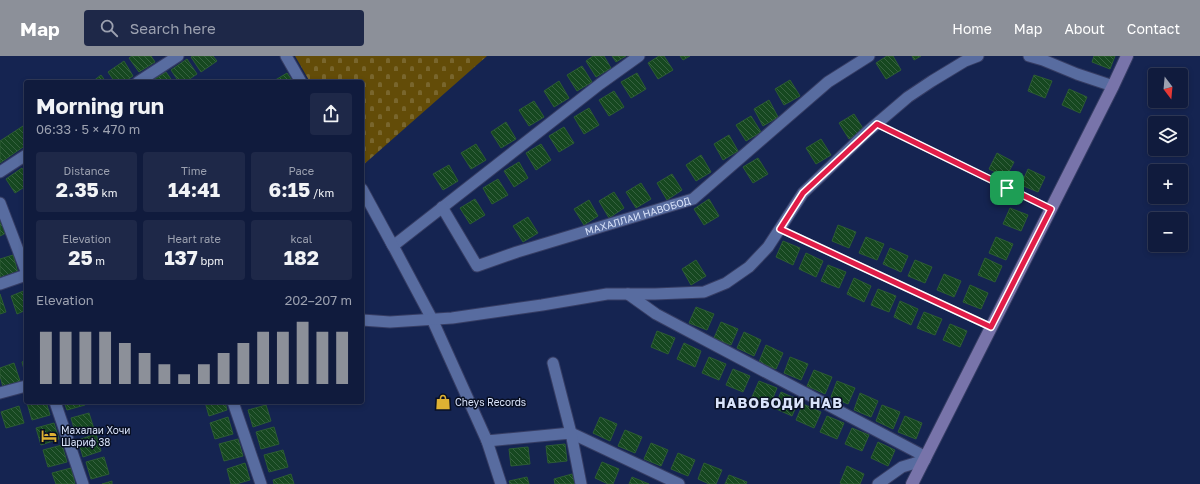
<!DOCTYPE html>
<meta charset="utf-8">
<style>
body{margin:0;font-family:"Golos Text",sans-serif;background:#1e2848;color:#f1f3f6;height:100vh;display:flex;flex-direction:column;font-size:15px;white-space:nowrap}
*{box-sizing:border-box;margin:0}
p{font-size:13px;color:#9ca1b0}
.icon{flex:none;width:22px;height:22px;fill:none;stroke:currentColor;stroke-width:2;stroke-linecap:round;stroke-linejoin:round}
.map{position:relative;flex:1;overflow:hidden}
.panel{position:absolute;left:24px;top:24px;width:340px;height:324px;display:flex;flex-direction:column;background:#101b3d;border-radius:4px;box-shadow:0 2px 6px #0003,0 0 0 1px #303957}
.panel>*{flex:none}
.needle{width:26px;rotate:164deg}
.controls{position:absolute;left:1148px;top:12px;display:grid;gap:8px}
.controls a{display:grid;place-items:center;width:40px;height:40px;border-radius:4px;background:#101b3d;box-shadow:0 2px 6px #0003,0 0 0 1px #303957;font-size:20px}
.pin{position:absolute;display:grid;place-items:center;width:34px;height:34px;color:#fff;margin:-17px;border-radius:8px;box-shadow:0 2px 6px #0006}
.round{display:grid;place-items:center;flex:none;width:42px;height:42px;border-radius:4px;background:#1e2848}
.overview{display:flex;align-items:center;justify-content:space-between;height:68px;padding:0 12px}
h1{font-size:22px;font-weight:700;line-height:30px}
.metrics{display:grid;grid-template-columns:repeat(3,1fr);gap:6px;height:68px;padding:4px 12px}
.metrics div{display:grid;align-content:center;border-radius:4px;background:#1e2848;text-align:center}
.metrics b{font-size:20px;font-weight:700}
.metrics small{font-size:11px;font-weight:400}
.metrics p{font-size:11px}
.chart{height:112px;padding:8px 12px}
.chart p{display:flex;justify-content:space-between}
.chart svg{width:100%;height:72px;margin-top:4px;stroke:#8c9099;stroke-width:6}
header{display:flex;align-items:center;gap:24px;box-sizing:border-box;height:56px;padding:0 20px;background:#8c9099;color:#fff}
header strong{font-size:19px}
nav{display:flex;gap:22px;margin-inline-start:auto;font-size:14px}
.search{width:280px;height:36px;background:#1e2848;display:flex;align-items:center;gap:10px;box-sizing:border-box;padding:0 14px;border-radius:4px;color:#9ca1b0;font-size:15px}
.map>svg:first-child{display:block}
.cemetery{fill:url(#cemetery-stones)}
.building{fill:url(#building-back-hatch);stroke:#2c5c33}
.lines{fill:none;stroke-linecap:round;stroke-linejoin:round}
.lane-casing{stroke:#363d64;stroke-width:8}
.street-casing{stroke:#363d64;stroke-width:13}
.secondary-casing{stroke:#363d64;stroke-width:14}
.lane{stroke:#586ca0;stroke-width:5.5}
.street{stroke:#586ca0;stroke-width:11}
.secondary{stroke:#7874aa;stroke-width:12}
.route-casing{stroke:#fff;stroke-width:8}
.route{stroke:#e11d48;stroke-width:5}
.labels{text-anchor:middle;dominant-baseline:central;stroke-width:3;stroke-linejoin:round;paint-order:stroke}
.street-label{font-size:10px;fill:#d9e3fa;stroke:#080f23}
.poi-label{font-size:10px;fill:#d9e3fa;stroke:#080f23;text-anchor:start}
.district-label{font-size:14px;font-weight:bold;letter-spacing:1px;fill:#d9e3fa;stroke:#080f23}
</style>
<header>
<strong>Map</strong>
<div class="search"><svg class="icon" aria-label="search" viewBox="0 0 24 24"><circle cx="10" cy="10" r="6"/><path d="M15 15l6 6"/></svg>Search here</div>
<nav><a>Home</a><a>Map</a><a>About</a><a>Contact</a></nav>
</header>
<div class="map">
<svg width="1200" height="428" viewBox="0 0 1200 428">
<defs>
<pattern id="cemetery-stones" width="16" height="16" patternUnits="userSpaceOnUse"><rect width="16" height="16" fill="#634c08"/><path d="M2 7V4a2 2 0 0 1 4 0v3zM10 15v-3a2 2 0 0 1 4 0v3z" fill="#79662d"/></pattern>
<pattern id="building-back-hatch" width="6" height="6" patternUnits="userSpaceOnUse"><rect width="6" height="6" fill="#164820"/><path d="M-1 5l2 2M0 0l6 6M5-1l2 2" fill="none" stroke="#376241"/></pattern>
</defs>
<rect width="100%" height="100%" fill="#152451"/>
<path class="cemetery" d="M 295,0 L 487,0 L 362,110 L 362,26 L 310,26 Z"/>
<g class="building">
<path d="M 132,0 L 151,0 L 155,6 L 139,16 L 129,2 Z"/>
<path d="M 193,0 L 213,0 L 217,5 L 201,16 L 191,1 Z"/>
<path d="M 593,0 L 604,0 L 611,12 L 596,21 L 586,5 Z"/>
<path d="M 612,0 L 626,0 L 616,6 Z"/>
<path d="M 659,0 L 664,0 L 673,14 L 658,23 L 648,7 Z"/>
<path d="M 680,0 L 690,0 L 683,4 Z"/>
<path d="M 887,0 L 893,0 L 901,14 L 886,23 L 876,7 Z"/>
<path d="M 912,0 L 921,0 L 914,4 Z"/>
<path d="M 1094,0 L 1115,0 L 1110,13 L 1092,6 Z"/>
<path d="M 187,3 L 197,18 L 185,26 L 179,26 L 171,14 Z"/>
<path d="M 124,5 L 133,20 L 124,26 L 115,26 L 108,16 Z"/>
<path d="M 582,10 L 592,26 L 577,35 L 567,19 Z"/>
<path d="M 166,16 L 173,26 L 150,26 Z"/>
<path d="M 287,17 L 293,26 L 272,26 Z"/>
<path d="M 637,17 L 646,33 L 631,42 L 621,26 Z"/>
<path d="M 101,19 L 106,26 L 92,26 Z"/>
<path d="M 1034,19 L 1052,25 L 1045,42 L 1028,35 Z"/>
<path d="M 790,24 L 800,40 L 784,49 L 775,33 Z"/>
<path d="M 559,25 L 569,42 L 554,51 L 544,35 Z"/>
<path d="M 1069,33 L 1087,41 L 1080,57 L 1062,49 Z"/>
<path d="M 614,35 L 624,51 L 609,60 L 599,44 Z"/>
<path d="M 769,44 L 778,61 L 763,70 L 754,53 Z"/>
<path d="M 534,45 L 544,61 L 529,70 L 519,54 Z"/>
<path d="M 589,52 L 599,69 L 584,78 L 574,61 Z"/>
<path d="M 854,58 L 864,74 L 849,83 L 839,67 Z"/>
<path d="M 751,60 L 761,76 L 746,85 L 736,69 Z"/>
<path d="M 506,66 L 516,83 L 501,92 L 491,76 Z"/>
<path d="M 26,68 L 26,89 L 0,107 L 0,85 Z"/>
<path d="M 564,71 L 574,87 L 559,96 L 549,80 Z"/>
<path d="M 729,79 L 738,95 L 723,104 L 714,88 Z"/>
<path d="M 821,83 L 831,99 L 816,108 L 806,92 Z"/>
<path d="M 476,88 L 486,104 L 471,113 L 461,97 Z"/>
<path d="M 541,88 L 551,104 L 536,114 L 526,97 Z"/>
<path d="M 997,97 L 1014,106 L 1006,121 L 989,113 Z"/>
<path d="M 701,99 L 711,116 L 696,125 L 686,109 Z"/>
<path d="M 758,102 L 768,118 L 753,127 L 743,111 Z"/>
<path d="M 519,106 L 528,122 L 514,131 L 504,115 Z"/>
<path d="M 449,109 L 458,125 L 443,134 L 433,118 Z"/>
<path d="M 22,112 L 26,119 L 26,130 L 15,137 L 6,123 Z"/>
<path d="M 1028,113 L 1045,121 L 1038,136 L 1021,129 Z"/>
<path d="M 672,118 L 682,134 L 667,144 L 657,127 Z"/>
<path d="M 498,123 L 508,139 L 492,148 L 483,132 Z"/>
<path d="M 641,127 L 651,143 L 636,152 L 626,136 Z"/>
<path d="M 614,136 L 624,152 L 609,162 L 599,145 Z"/>
<path d="M 475,143 L 485,159 L 470,168 L 460,152 Z"/>
<path d="M 709,143 L 719,160 L 704,169 L 694,153 Z"/>
<path d="M 589,144 L 598,160 L 584,169 L 574,153 Z"/>
<path d="M 1010,152 L 1028,159 L 1021,175 L 1003,168 Z"/>
<path d="M 528,161 L 538,177 L 523,186 L 513,170 Z"/>
<path d="M 0,162 L 6,177 L 0,180 Z"/>
<path d="M 838,169 L 856,176 L 849,192 L 832,185 Z"/>
<path d="M 866,181 L 884,188 L 877,204 L 859,197 Z"/>
<path d="M 996,181 L 1013,188 L 1006,204 L 989,197 Z"/>
<path d="M 783,185 L 800,192 L 793,209 L 776,201 Z"/>
<path d="M 890,192 L 908,200 L 901,216 L 883,208 Z"/>
<path d="M 806,197 L 823,205 L 816,221 L 799,213 Z"/>
<path d="M 13,199 L 18,217 L 1,223 L 0,218 L 0,203 Z"/>
<path d="M 985,202 L 1002,210 L 995,226 L 978,219 Z"/>
<path d="M 696,204 L 706,220 L 691,229 L 682,213 Z"/>
<path d="M 915,204 L 932,211 L 925,227 L 908,220 Z"/>
<path d="M 828,209 L 846,216 L 839,232 L 821,225 Z"/>
<path d="M 944,218 L 961,225 L 954,241 L 937,234 Z"/>
<path d="M 854,222 L 871,230 L 864,246 L 847,238 Z"/>
<path d="M 970,229 L 988,237 L 981,253 L 963,246 Z"/>
<path d="M 878,233 L 896,240 L 889,256 L 871,249 Z"/>
<path d="M 26,234 L 26,254 L 17,258 L 11,240 Z"/>
<path d="M 0,238 L 6,256 L 0,258 Z"/>
<path d="M 900,245 L 918,253 L 911,269 L 894,261 Z"/>
<path d="M 696,251 L 714,258 L 707,274 L 689,267 Z"/>
<path d="M 924,256 L 942,263 L 935,279 L 917,272 Z"/>
<path d="M 721,266 L 738,273 L 731,289 L 714,282 Z"/>
<path d="M 950,268 L 967,275 L 960,291 L 943,284 Z"/>
<path d="M 657,275 L 675,282 L 668,298 L 651,291 Z"/>
<path d="M 744,276 L 761,284 L 754,300 L 737,292 Z"/>
<path d="M 684,287 L 701,295 L 695,311 L 677,303 Z"/>
<path d="M 766,289 L 783,297 L 776,313 L 759,306 Z"/>
<path d="M 709,301 L 726,308 L 719,324 L 702,317 Z"/>
<path d="M 790,301 L 808,308 L 801,324 L 784,317 Z"/>
<path d="M 26,304 L 26,321 L 22,306 Z"/>
<path d="M 14,307 L 20,325 L 3,331 L 0,320 L 0,312 Z"/>
<path d="M 733,313 L 750,320 L 743,336 L 726,329 Z"/>
<path d="M 814,314 L 832,321 L 825,338 L 807,330 Z"/>
<path d="M 759,325 L 777,332 L 770,349 L 752,341 Z"/>
<path d="M 837,325 L 855,332 L 848,348 L 831,341 Z"/>
<path d="M 781,336 L 799,344 L 792,360 L 774,352 Z"/>
<path d="M 860,337 L 878,345 L 871,361 L 854,354 Z"/>
<path d="M 31,346 L 46,346 L 50,359 L 32,364 L 27,347 Z"/>
<path d="M 64,346 L 84,346 L 85,349 L 67,354 Z"/>
<path d="M 205,346 L 225,346 L 227,354 L 209,360 Z"/>
<path d="M 803,348 L 821,356 L 814,372 L 796,364 Z"/>
<path d="M 266,349 L 271,365 L 253,371 L 248,354 Z"/>
<path d="M 882,349 L 900,356 L 893,373 L 876,365 Z"/>
<path d="M 19,350 L 24,367 L 6,372 L 1,356 Z"/>
<path d="M 89,357 L 94,373 L 76,379 L 71,362 Z"/>
<path d="M 827,360 L 844,367 L 837,383 L 820,376 Z"/>
<path d="M 905,360 L 922,367 L 916,383 L 898,376 Z"/>
<path d="M 228,361 L 233,378 L 215,383 L 210,367 Z"/>
<path d="M 600,361 L 617,368 L 610,385 L 593,377 Z"/>
<path d="M 54,367 L 59,383 L 41,389 L 36,372 Z"/>
<path d="M 274,371 L 279,388 L 261,393 L 256,376 Z"/>
<path d="M 852,372 L 869,379 L 862,395 L 845,388 Z"/>
<path d="M 625,374 L 642,381 L 635,397 L 618,390 Z"/>
<path d="M 96,378 L 101,395 L 83,401 L 78,384 Z"/>
<path d="M 238,383 L 243,400 L 224,405 L 219,388 Z"/>
<path d="M 878,386 L 895,394 L 888,410 L 871,402 Z"/>
<path d="M 651,387 L 668,394 L 661,410 L 644,403 Z"/>
<path d="M 565,388 L 567,405 L 548,407 L 546,390 Z"/>
<path d="M 62,389 L 67,406 L 48,411 L 43,394 Z"/>
<path d="M 528,391 L 530,408 L 511,410 L 509,393 Z"/>
<path d="M 283,394 L 288,411 L 269,416 L 264,399 Z"/>
<path d="M 678,397 L 695,404 L 688,420 L 671,413 Z"/>
<path d="M 104,401 L 109,418 L 91,423 L 86,406 Z"/>
<path d="M 602,406 L 619,413 L 613,428 L 608,428 L 595,422 Z"/>
<path d="M 245,407 L 250,424 L 236,428 L 231,428 L 227,413 Z"/>
<path d="M 704,407 L 722,414 L 716,428 L 709,428 L 698,423 Z"/>
<path d="M 847,410 L 864,418 L 860,428 L 843,428 L 840,427 Z"/>
<path d="M 71,412 L 75,428 L 56,428 L 52,417 Z"/>
<path d="M 291,418 L 294,428 L 274,428 L 273,424 Z"/>
<path d="M 572,418 L 575,428 L 555,428 L 554,423 Z"/>
<path d="M 729,419 L 747,426 L 746,428 L 725,428 Z"/>
<path d="M 527,421 L 529,428 L 510,428 L 509,425 Z"/>
<path d="M 632,421 L 649,428 L 629,428 Z"/>
<path d="M 112,425 L 112,428 L 102,428 Z"/>
</g>
<g class="lines">
<defs>
<g id="lane">
<path d="M 877,68 L 1051,153"/>
<path d="M 780,173 L 991,271"/>
</g>
<g id="street">
<path d="M 286,0 L 301,26"/>
<path d="M 1029,0 L 1043,4 L 1077,18 L 1113,30"/>
<path d="M 138,26 L 178,0"/>
<path d="M 0,116 L 26,99"/>
<path d="M 362,133 L 393,190 L 600,28 L 639,0"/>
<path d="M 0,147 L 26,215"/>
<path id="s1" d="M 442,151 L 477,210 L 517,196 L 693,143 L 828,26 L 869,0"/>
<path d="M 391,186 L 432,263 L 487,385 L 571,377 L 679,428"/>
<path d="M 0,228 L 26,219"/>
<path d="M 628,238 L 656,258 L 926,401"/>
<path d="M 362,264 L 390,266 L 452,262 L 542,249 L 607,238 L 655,238 L 704,236 L 726,227 L 749,211 L 768,191 L 803,137 L 867,76 L 908,41 L 932,25 L 965,5 L 978,0"/>
<path d="M 553,307 L 571,377 L 581,428"/>
<path d="M 0,337 L 26,330"/>
<path d="M 55,346 L 83,428"/>
<path d="M 233,346 L 261,428"/>
<path d="M 487,385 L 501,428"/>
<path d="M 878,428 L 902,411 L 925,404"/>
</g>
<path id="secondary" d="M 912,428 L 1113,30 L 1127,0"/>
</defs>
<use href="#lane" class="lane-casing"/>
<use href="#street" class="street-casing"/>
<use href="#secondary" class="secondary-casing"/>
<use href="#lane" class="lane"/>
<use href="#street" class="street"/>
<use href="#secondary" class="secondary"/>
</g>
<g class="lines">
<defs>
<path id="route" d="M 877,68 L 1051,153 L 991,271 L 780,173 L 803,137 Z"/>
</defs>
<use href="#route" class="route-casing"/>
<use href="#route" class="route"/>
</g>
<defs>
<symbol id="shop-bare" viewBox="-9 -9 18 18"><path d="M-5-2.5h2.3a2.7 3.5 0 0 1 5.4 0H5L5.5 6h-11ZM-1.5-2.5h3a1.5 2.3 0 0 0-3 0Z" fill="#deb133" stroke="#080f23" stroke-width="2.5" paint-order="stroke"/></symbol>
<symbol id="hotel-bare" viewBox="-9 -9 18 18"><path d="M-6-4.5h1.5V1H6V5H4.5V3h-9V5H-6ZM-4 0a1.8 1.8 0 1 1 3.6 0ZM.5 0V-2.5h3Q6-2.5 6 0Z" fill="#deb133" stroke="#080f23" stroke-width="2.5" paint-order="stroke"/></symbol>
</defs>
<g fill-rule="evenodd">
<use href="#shop-bare" x="432" y="335" width="22" height="22"/>
<use href="#hotel-bare" x="38" y="369" width="22" height="22"/>
</g>
<g class="labels">
<g class="street-label">
<text stroke="none"><textPath href="#s1" startOffset="237">МАХАЛЛАИ НАВОБОД</textPath></text>
</g>
<g class="poi-label">
<text x="455" y="346">Cheys Records</text>
<text x="61" y="374">Махалаи Хочи<tspan x="61" dy="12">Шариф 38</tspan></text>
</g>
<g class="district-label">
<text x="779" y="346">НАВОБОДИ НАВ</text>
</g>
</g>
</svg>
<div class="controls">
<a><svg class="needle" viewBox="-14 -14 28 28"><path d="M0-13l5 13h-10z" fill="#e53935"/><path d="M0 13l5-13h-10z" fill="#9ca1b0"/></svg></a>
<a><svg class="icon" aria-label="layers" viewBox="0 0 24 24"><path d="M12 4l9 5-9 5-9-5zM3 14l9 5 9-5"/></svg></a>
<a>+</a>
<a>−</a>
</div>
<div class="pin" style="left:1007px;top:132px;background:#1e9e55"><svg class="icon" aria-label="arrive" viewBox="0 0 24 24"><path d="M6 21V4h12l-3 4 3 4H6"/></svg></div>
<section class="panel">
<div class="overview"><div><h1>Morning run</h1><p>06:33 · 5 × 470 m</p></div><a class="round"><svg class="icon" aria-label="share" viewBox="0 0 24 24"><path d="M12 15V3M7 8l5-5 5 5M5 13v7h14v-7"/></svg></a></div>
<div class="metrics">
<div><p>Distance</p><b>2.35<small> km</small></b></div>
<div><p>Time</p><b>14:41</b></div>
<div><p>Pace</p><b>6:15<small> /km</small></b></div>
</div>
<div class="metrics">
<div><p>Elevation</p><b>25<small> m</small></b></div>
<div><p>Heart rate</p><b>137<small> bpm</small></b></div>
<div><p>kcal</p><b>182</b></div>
</div>
<div class="chart"><p><span>Elevation</span>202–207 m</p>
<svg viewBox="0 0 160 44" preserveAspectRatio="none"><path d="M5 44V12M15 44V12M25 44V12M35 44V12M45 44V19M55 44V25M65 44V32M75 44V38M85 44V32M95 44V25M105 44V19M115 44V12M125 44V12M135 44V6M145 44V12M155 44V12"/></svg>
</div>
</section>
</div>
